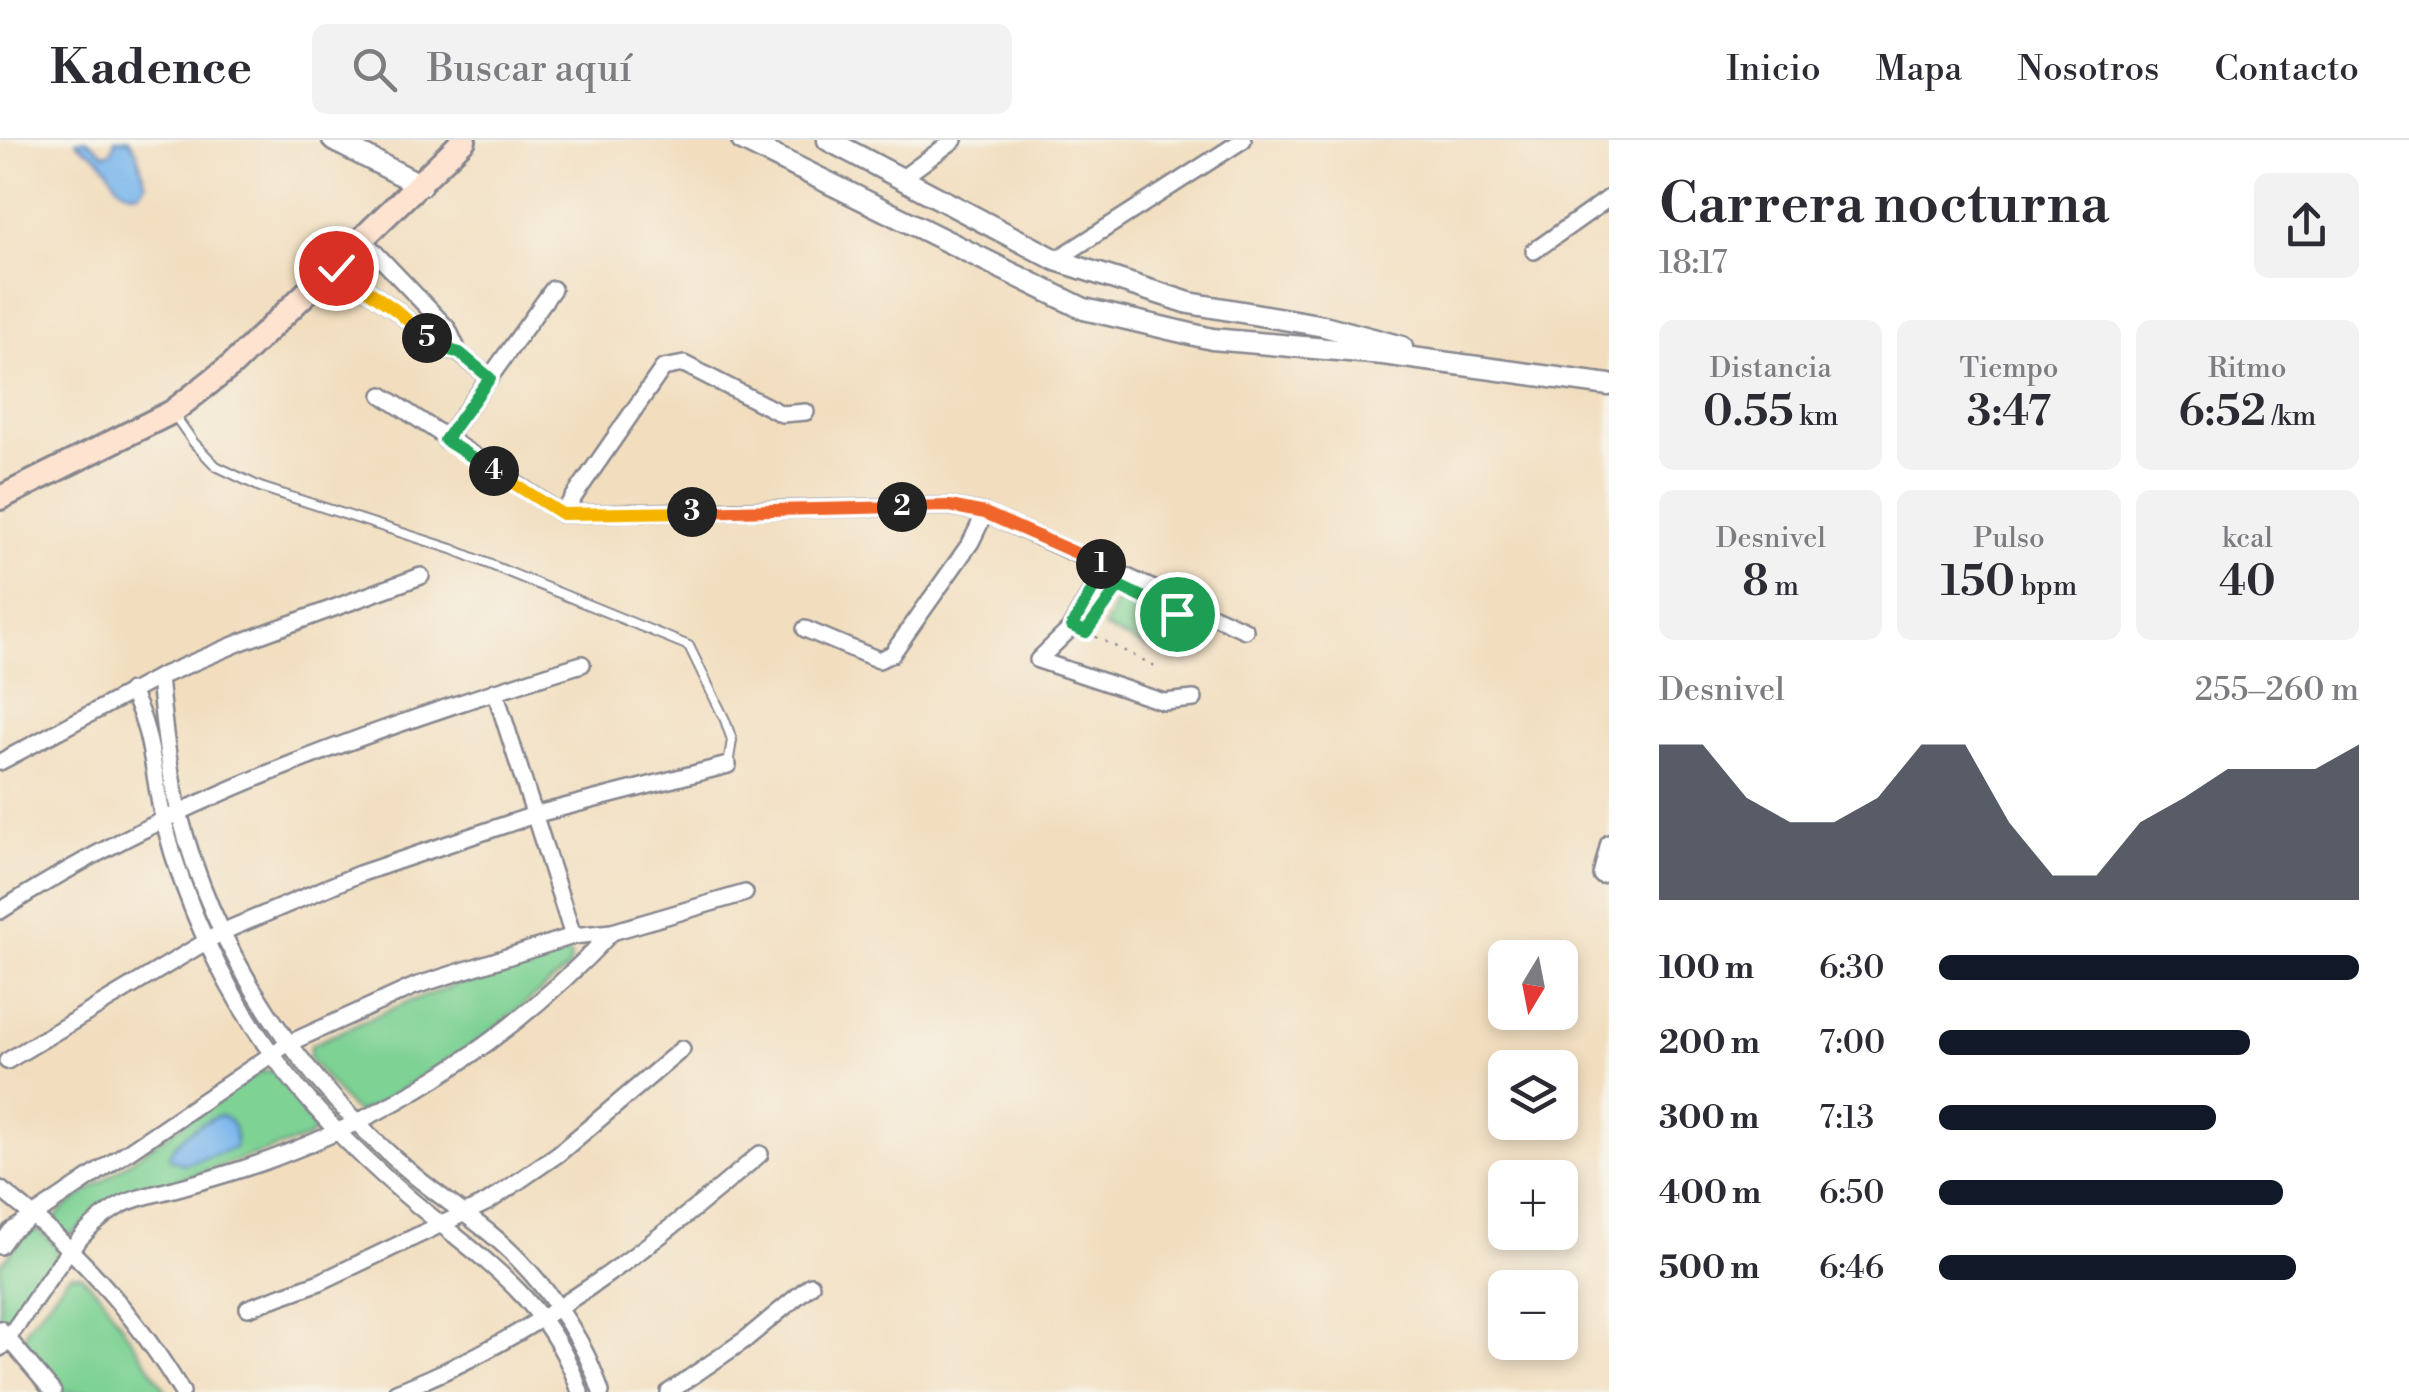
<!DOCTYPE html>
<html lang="es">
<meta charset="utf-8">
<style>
body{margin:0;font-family:"Libre Bodoni",serif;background:#f2f2f3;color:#2b2b33;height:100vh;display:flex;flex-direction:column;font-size:38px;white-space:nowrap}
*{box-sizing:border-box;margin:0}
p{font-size:32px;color:#7c7c81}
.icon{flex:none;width:55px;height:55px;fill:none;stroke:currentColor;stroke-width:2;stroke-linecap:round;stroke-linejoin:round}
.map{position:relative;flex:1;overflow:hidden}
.sheet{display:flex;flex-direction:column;background:#fff;width:800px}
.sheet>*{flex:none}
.needle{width:65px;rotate:190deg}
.tools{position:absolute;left:1488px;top:800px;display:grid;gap:20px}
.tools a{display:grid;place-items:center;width:90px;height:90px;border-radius:15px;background:#fff;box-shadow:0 5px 15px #0003;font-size:50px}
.pin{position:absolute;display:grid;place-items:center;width:85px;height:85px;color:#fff;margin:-42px;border:5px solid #fff;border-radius:50%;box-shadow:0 2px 10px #0007}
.km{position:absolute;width:50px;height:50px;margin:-25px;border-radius:50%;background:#222;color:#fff;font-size:28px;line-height:50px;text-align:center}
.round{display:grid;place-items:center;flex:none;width:105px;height:105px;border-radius:15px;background:#f2f2f3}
.summary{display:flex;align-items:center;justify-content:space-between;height:170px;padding:0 50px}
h1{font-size:55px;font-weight:600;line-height:75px}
.stats{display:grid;grid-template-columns:repeat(3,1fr);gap:15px;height:170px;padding:10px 50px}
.stats div{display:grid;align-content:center;border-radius:15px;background:#f2f2f3;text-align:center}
.stats b{font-size:42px;font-weight:600}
.stats small{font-size:28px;font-weight:400}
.stats p{font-size:28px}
.chart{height:280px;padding:20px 50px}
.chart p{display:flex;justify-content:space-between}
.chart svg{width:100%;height:180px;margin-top:10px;fill:#111827;opacity:.7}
ul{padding:0 50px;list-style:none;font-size:32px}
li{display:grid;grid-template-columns:160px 120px 1fr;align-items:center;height:75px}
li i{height:25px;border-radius:12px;background:#111827}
header{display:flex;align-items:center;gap:60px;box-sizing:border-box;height:140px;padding:0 50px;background:#fff;border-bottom:2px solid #e1e1e2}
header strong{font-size:48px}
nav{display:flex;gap:55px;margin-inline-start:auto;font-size:35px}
.search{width:700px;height:90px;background:#f2f2f3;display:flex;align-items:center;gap:25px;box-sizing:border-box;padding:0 35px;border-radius:15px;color:#7c7c81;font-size:38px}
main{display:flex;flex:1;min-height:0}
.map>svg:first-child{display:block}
.green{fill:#7ed294;stroke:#4c8079;stroke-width:2.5}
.water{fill:#7bb7ed;stroke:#4b73a6;stroke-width:2.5}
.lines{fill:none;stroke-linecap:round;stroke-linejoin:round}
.service-casing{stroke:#86868e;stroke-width:12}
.minor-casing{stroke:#86868e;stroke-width:20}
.tertiary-casing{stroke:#86868e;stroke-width:25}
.secondary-casing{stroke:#86868e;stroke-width:28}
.path{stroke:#86868e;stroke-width:2.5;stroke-dasharray:2.5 8;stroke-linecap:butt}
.service{stroke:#fff;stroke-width:8}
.minor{stroke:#fff;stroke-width:15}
.tertiary{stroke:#fff;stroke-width:20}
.secondary{stroke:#fee3d1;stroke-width:22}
.split-1-casing{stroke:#fff;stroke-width:20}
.split-2-casing{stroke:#fff;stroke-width:20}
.split-3-casing{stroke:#fff;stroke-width:20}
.split-4-casing{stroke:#fff;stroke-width:20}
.split-5-casing{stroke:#fff;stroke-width:20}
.split-6-casing{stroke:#fff;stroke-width:20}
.split-1{stroke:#22a559;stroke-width:12}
.split-2{stroke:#f0652b;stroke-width:12}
.split-3{stroke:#f0652b;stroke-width:12}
.split-4{stroke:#f5b400;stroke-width:12}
.split-5{stroke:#22a559;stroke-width:12}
.split-6{stroke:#f5b400;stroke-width:12}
</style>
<header>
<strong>Kadence</strong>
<div class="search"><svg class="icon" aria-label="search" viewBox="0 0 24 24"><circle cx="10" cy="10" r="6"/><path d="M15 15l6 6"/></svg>Buscar aquí</div>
<nav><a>Inicio</a><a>Mapa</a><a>Nosotros</a><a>Contacto</a></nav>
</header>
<main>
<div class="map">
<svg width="1609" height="1252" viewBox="0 0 1609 1252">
<rect width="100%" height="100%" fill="#f7f3e8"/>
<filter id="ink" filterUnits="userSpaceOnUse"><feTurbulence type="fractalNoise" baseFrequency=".01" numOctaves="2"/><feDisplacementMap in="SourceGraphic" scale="20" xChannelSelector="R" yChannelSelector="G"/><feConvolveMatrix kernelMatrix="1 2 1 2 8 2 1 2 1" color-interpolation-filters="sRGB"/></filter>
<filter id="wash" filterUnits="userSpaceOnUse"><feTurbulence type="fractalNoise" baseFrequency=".0048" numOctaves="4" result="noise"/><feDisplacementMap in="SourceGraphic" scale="40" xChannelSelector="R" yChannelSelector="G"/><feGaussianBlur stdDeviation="2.25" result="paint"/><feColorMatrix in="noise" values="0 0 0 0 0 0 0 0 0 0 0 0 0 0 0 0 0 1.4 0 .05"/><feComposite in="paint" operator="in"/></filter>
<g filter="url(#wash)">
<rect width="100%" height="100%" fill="#f2debf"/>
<g class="green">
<path d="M 1118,457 L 1171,481 L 1157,512 L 1104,488 Z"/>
<path d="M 555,810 L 567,812 L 571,817 L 569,828 L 479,901 L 373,967 L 358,973 L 349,966 L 309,918 L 311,905 L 405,863 Z"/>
<path d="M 263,931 L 278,931 L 311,977 L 315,990 L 308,998 L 118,1059 L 71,1095 C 59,1092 56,1088 56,1076 L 62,1070 L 244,940 Z"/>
<path d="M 36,1090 L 46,1096 L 58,1109 C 56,1132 29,1174 5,1180 L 0,1176 L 0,1125 L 28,1093 Z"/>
<path d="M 70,1134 L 81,1135 L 101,1155 L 167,1252 L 61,1252 L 23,1200 L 27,1188 Z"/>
</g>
<g class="water">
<path d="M 76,0 L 87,0 L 105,14 L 112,11 L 115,0 L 129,0 L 136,10 L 146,44 L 140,52 C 112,55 115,30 96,16 C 88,9 82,10 76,0 Z"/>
<path d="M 219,976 C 235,978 237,994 235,1008 L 184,1024 L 169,1018 C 171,1001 202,982 219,976 Z"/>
</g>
</g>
<g filter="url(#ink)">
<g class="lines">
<defs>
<path id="service" d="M 175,276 L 194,303 L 216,326 L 260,347 L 452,409 L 689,506 L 725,580 L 732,600 L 728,625"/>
<g id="minor">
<path d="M 901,39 L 954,0"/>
<path d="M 364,101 L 448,189 L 459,213"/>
<path d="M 1534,111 L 1609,58"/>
<path d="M 1056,120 L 1243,0"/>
<path d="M 336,128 L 397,171 L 436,206 L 459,213 L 490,238"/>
<path d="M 382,255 L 562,374 L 950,366 L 985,373 L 1245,490"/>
<path d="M 445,300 L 553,149"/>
<path d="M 562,374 L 663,228 L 684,224 L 782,274 L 806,272"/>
<path d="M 1106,426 L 1069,490 L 1038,520 L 1164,562 L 1194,559"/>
<path d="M 805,489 L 879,520 L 892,514 L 971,402 L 985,373"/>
<path d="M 159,537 C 163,582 168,628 179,672 C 215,817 302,942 416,1037 C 449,1064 487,1087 517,1118 C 554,1156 585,1202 601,1252"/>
<path d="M 130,551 C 153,589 153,639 164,682 C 185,764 222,845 272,914 C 309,965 354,1011 402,1052 C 474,1115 548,1154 580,1252"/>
<path d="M 495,551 L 573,796"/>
<path d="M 0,622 L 159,537 L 241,502 L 421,436"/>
<path d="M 1601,735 L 1609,703"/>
<path d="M 0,771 C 177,656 381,586 582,524"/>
<path d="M 7,921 L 222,792 L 359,734 L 537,674 L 728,625"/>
<path d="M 0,1049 C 74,1106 134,1172 182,1252"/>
<path d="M 0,1106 L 11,1091 L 287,904 L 415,846 L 573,796 L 612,792 L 745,753"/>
<path d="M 248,1168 L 320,1142 L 488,1062 L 558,1014 L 682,909"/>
<path d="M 0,1189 L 53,1252"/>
<path d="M 0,1208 C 37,1163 65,1099 116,1068 C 132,1058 155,1054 174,1049 C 210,1039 247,1029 282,1015 C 411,965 518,892 612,792"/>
<path d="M 396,1252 C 529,1201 653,1106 760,1014"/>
<path d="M 669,1252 L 746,1199 L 811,1145"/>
</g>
<g id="tertiary">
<path d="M 333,0 L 421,45"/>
<path d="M 742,0 L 1084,169 L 1212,199 L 1383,214 L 1609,245"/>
<path d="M 828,0 L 1056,120 L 1189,163 L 1324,186 L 1402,207"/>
</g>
<path id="secondary" d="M 0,358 L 172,272 L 232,225 L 464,0"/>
</defs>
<use href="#service" class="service-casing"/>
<use href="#minor" class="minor-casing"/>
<use href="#tertiary" class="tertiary-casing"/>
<use href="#secondary" class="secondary-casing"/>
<g class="path">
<path d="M 1095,477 L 1118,448"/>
<path d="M 1086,492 L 1157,527"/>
</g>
<use href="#service" class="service"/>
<use href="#minor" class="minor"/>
<use href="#tertiary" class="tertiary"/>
<use href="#secondary" class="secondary"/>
</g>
</g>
<g class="lines" filter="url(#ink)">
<defs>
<path id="split-1" d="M 1101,424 L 1106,426 L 1072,486 L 1086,492 L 1119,446 L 1177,474"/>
<path id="split-2" d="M 902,367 L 950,366 L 985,373 L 1101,424"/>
<path id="split-3" d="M 692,372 L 902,367"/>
<path id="split-4" d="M 494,331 L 562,374 L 692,372"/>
<path id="split-5" d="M 427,198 L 436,206 L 460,213 L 490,238 L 445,300 L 494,331"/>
<path id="split-6" d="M 336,128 L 397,171 L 427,198"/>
</defs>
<use href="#split-1" class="split-1-casing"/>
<use href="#split-2" class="split-2-casing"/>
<use href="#split-3" class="split-3-casing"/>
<use href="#split-4" class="split-4-casing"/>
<use href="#split-5" class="split-5-casing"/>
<use href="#split-6" class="split-6-casing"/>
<use href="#split-1" class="split-1"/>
<use href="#split-2" class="split-2"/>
<use href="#split-3" class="split-3"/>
<use href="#split-4" class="split-4"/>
<use href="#split-5" class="split-5"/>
<use href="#split-6" class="split-6"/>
</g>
</svg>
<div class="tools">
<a><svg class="needle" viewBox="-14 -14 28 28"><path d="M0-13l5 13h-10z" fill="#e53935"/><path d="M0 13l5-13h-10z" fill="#7c7c81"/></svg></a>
<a><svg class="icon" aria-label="layers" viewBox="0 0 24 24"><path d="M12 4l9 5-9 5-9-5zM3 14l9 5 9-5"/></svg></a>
<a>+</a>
<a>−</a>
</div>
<div class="pin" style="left:1177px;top:474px;background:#1e9e55"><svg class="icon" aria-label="arrive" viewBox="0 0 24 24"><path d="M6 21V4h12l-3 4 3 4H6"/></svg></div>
<div class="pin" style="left:336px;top:128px;background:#d93025"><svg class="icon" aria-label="check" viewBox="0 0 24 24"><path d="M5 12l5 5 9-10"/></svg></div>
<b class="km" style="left:1101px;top:424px">1</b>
<b class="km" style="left:902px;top:367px">2</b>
<b class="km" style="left:692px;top:372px">3</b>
<b class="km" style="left:494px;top:331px">4</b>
<b class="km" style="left:427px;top:198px">5</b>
</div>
<section class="sheet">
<div class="summary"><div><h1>Carrera nocturna</h1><p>18:17</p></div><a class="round"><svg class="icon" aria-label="share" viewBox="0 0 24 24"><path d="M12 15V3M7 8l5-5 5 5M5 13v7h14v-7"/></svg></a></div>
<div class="stats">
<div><p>Distancia</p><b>0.55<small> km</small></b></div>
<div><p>Tiempo</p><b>3:47</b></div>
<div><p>Ritmo</p><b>6:52<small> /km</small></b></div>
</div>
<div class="stats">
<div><p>Desnivel</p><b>8<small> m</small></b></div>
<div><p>Pulso</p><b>150<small> bpm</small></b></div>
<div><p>kcal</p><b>40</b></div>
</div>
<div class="chart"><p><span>Desnivel</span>255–260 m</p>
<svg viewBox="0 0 160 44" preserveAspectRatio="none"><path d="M0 44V6L10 6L20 19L30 25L40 25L50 19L60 6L70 6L80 25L90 38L100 38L110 25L120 19L130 12L140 12L150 12L160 6V44z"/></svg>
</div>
<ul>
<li><b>100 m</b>6:30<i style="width:100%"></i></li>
<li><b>200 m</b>7:00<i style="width:74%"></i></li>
<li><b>300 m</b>7:13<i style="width:66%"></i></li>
<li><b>400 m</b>6:50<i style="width:82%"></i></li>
<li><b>500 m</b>6:46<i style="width:85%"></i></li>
</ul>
</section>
</main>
